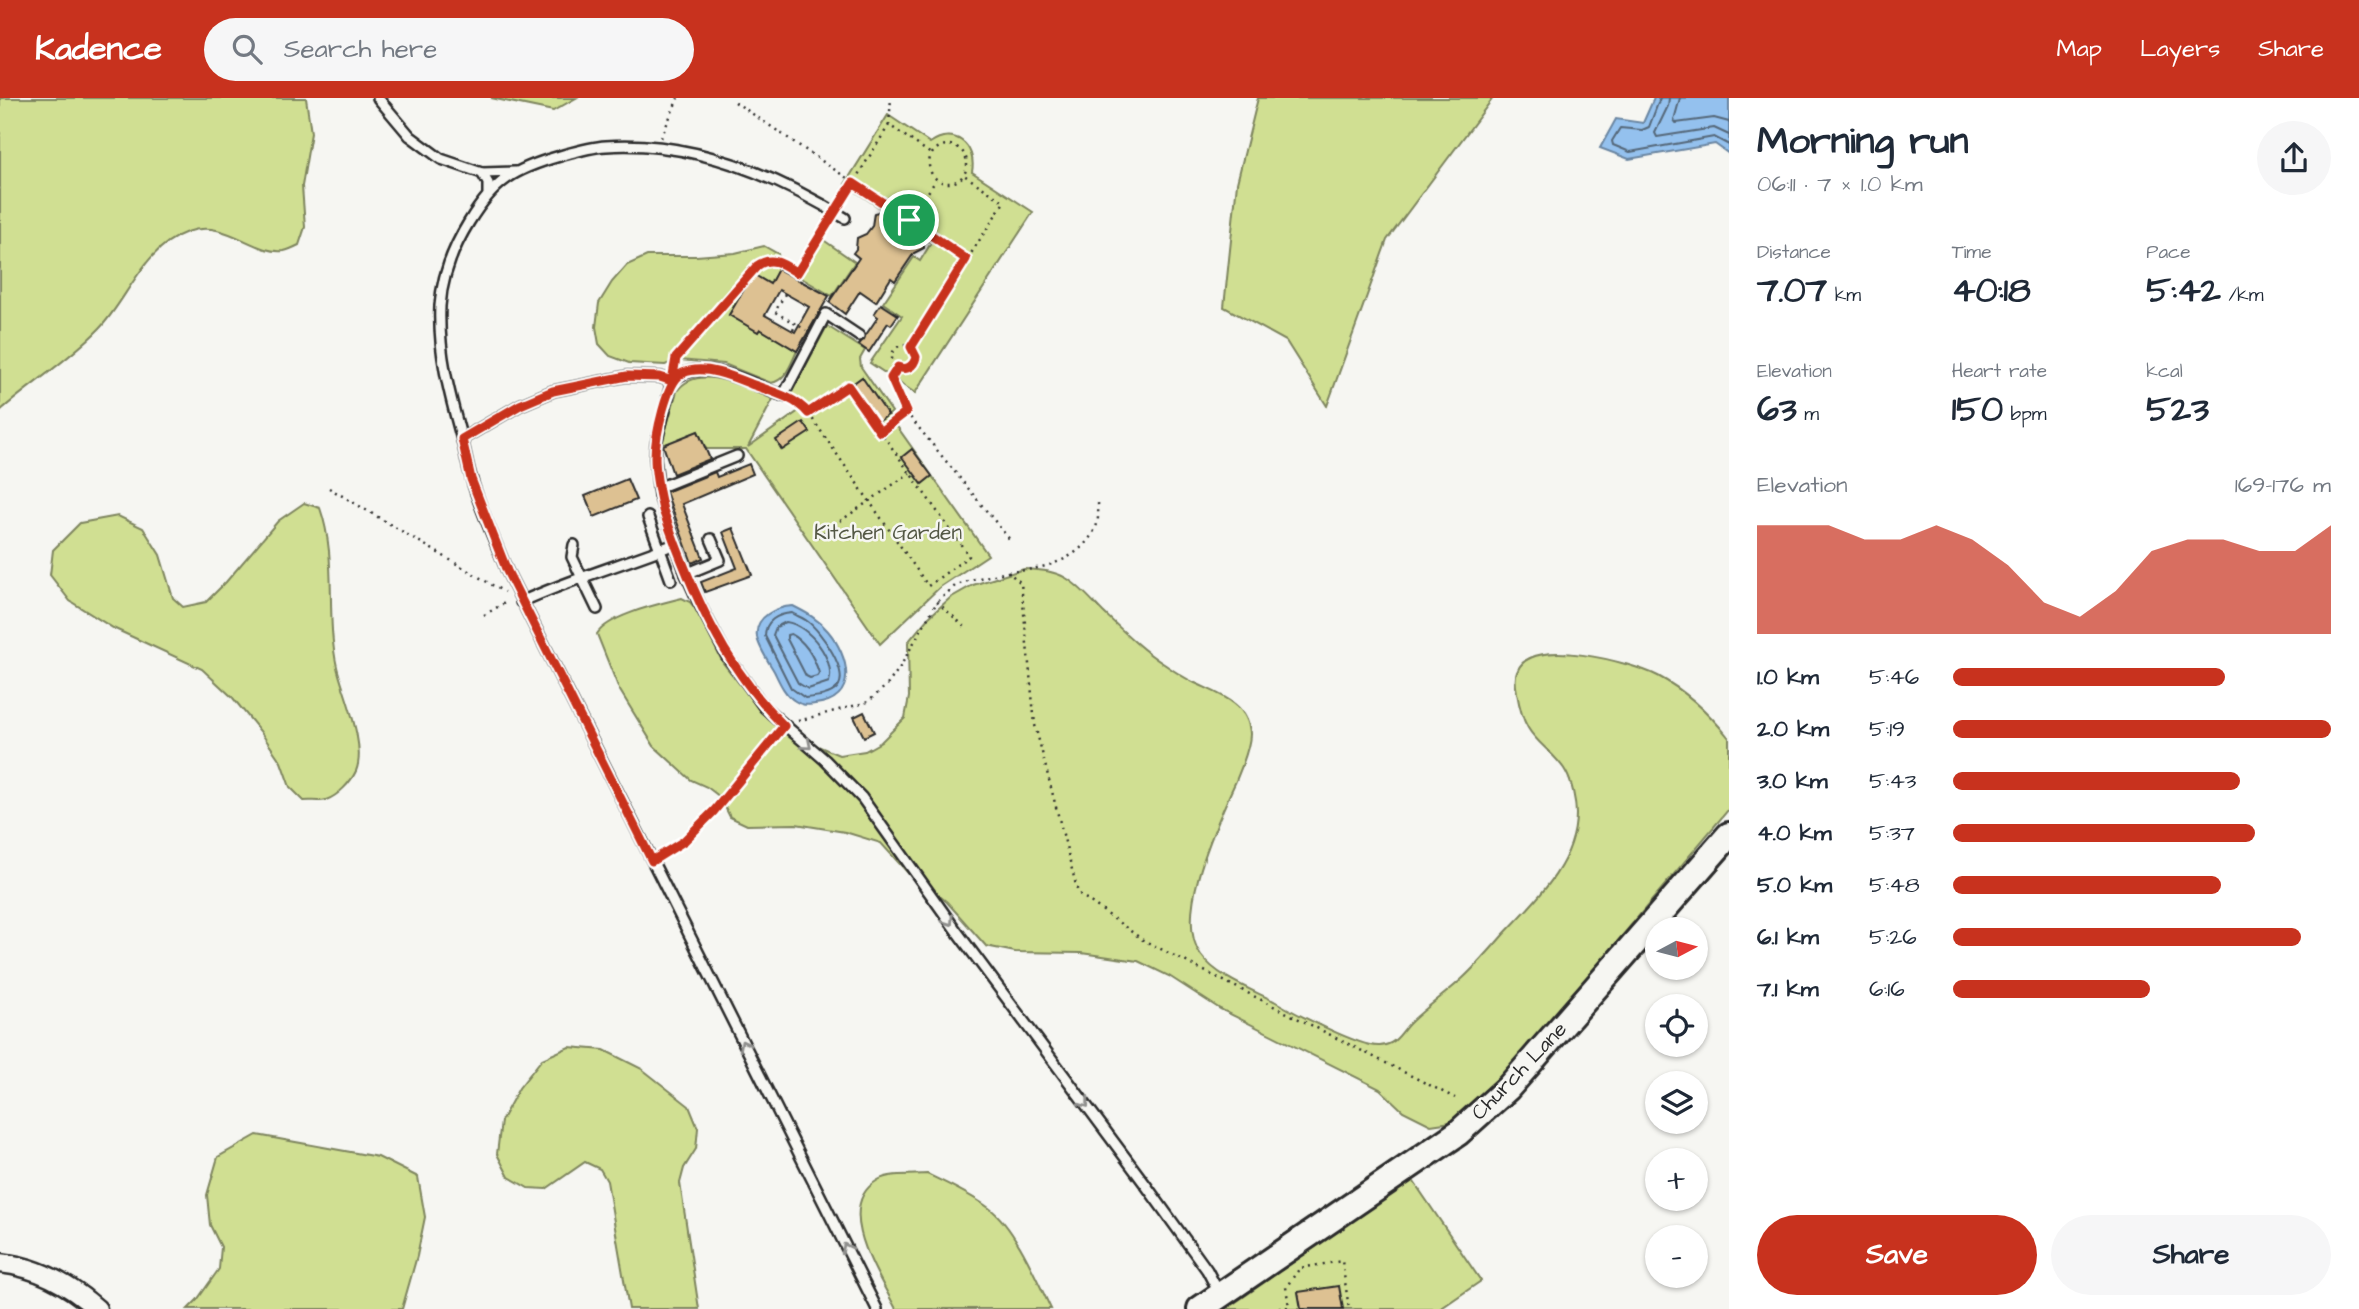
<!DOCTYPE html>
<meta charset="utf-8">
<style>
body{margin:0;font-family:"Architects Daughter",sans-serif;background:#f6f6f7;color:#1f2937;height:100vh;display:flex;flex-direction:column;font-size:26px;white-space:nowrap}
*{box-sizing:border-box;margin:0}
p{font-size:23px;color:#747a83}
.icon{flex:none;width:38px;height:38px;fill:none;stroke:currentColor;stroke-width:2;stroke-linecap:round;stroke-linejoin:round}
.map{position:relative;flex:1;overflow:hidden}
.sheet{display:flex;flex-direction:column;background:#fff;width:630px}
.sheet>*{flex:none}
.needle{width:46px;rotate:83deg}
.controls{position:absolute;left:1645px;top:819px;display:grid;gap:14px}
.controls a{display:grid;place-items:center;width:63px;height:63px;border-radius:50%;background:#fff;box-shadow:0 2px 5px #0004;font-size:35px}
.pin{position:absolute;display:grid;place-items:center;width:60px;height:60px;color:#fff;margin:-30px;border:4px solid #fff;border-radius:50%;box-shadow:0 2px 7px #0007}
.round{display:grid;place-items:center;flex:none;width:74px;height:74px;border-radius:37px;background:#f6f6f7}
.summary{display:flex;align-items:center;justify-content:space-between;height:119px;padding:0 28px}
h1{font-size:38px;font-weight:700;line-height:52px}
.figures{display:grid;grid-template-columns:repeat(3,1fr);gap:10px;height:119px;padding:7px 28px}
.figures div{display:grid;align-content:center}
.figures b{font-size:35px;font-weight:700}
.figures small{font-size:19px;font-weight:400}
.figures p{font-size:19px}
.chart{height:196px;padding:14px 28px}
.chart p{display:flex;justify-content:space-between}
.chart svg{width:100%;height:126px;margin-top:7px;fill:#c8321e;opacity:.7}
.primary-button{display:flex;gap:14px;margin-top:auto;padding:14px 28px}
.primary-button a{flex:1;height:80px;border-radius:42px;background:#c8321e;color:#fff;font-size:28px;font-weight:700;line-height:80px;text-align:center}
.primary-button a+a{background:#f6f6f7;color:#1f2937}
ul{padding:0 28px;list-style:none;font-size:23px}
li{display:grid;grid-template-columns:112px 84px 1fr;align-items:center;height:52px}
li i{height:18px;border-radius:9px;background:#c8321e}
header{display:flex;align-items:center;gap:42px;box-sizing:border-box;height:98px;padding:0 35px;background:#c8321e;color:#fff}
header strong{font-size:33px}
nav{display:flex;gap:38px;margin-inline-start:auto;font-size:24px}
.search{width:490px;height:63px;background:#f6f6f7;display:flex;align-items:center;gap:18px;box-sizing:border-box;padding:0 24px;border-radius:38px;color:#747a83;font-size:26px}
main{display:flex;flex:1;min-height:0}
.map>svg:first-child{display:block}
.green{fill:#d0df92;stroke:#7e855e;stroke-width:2}
.water{fill:#94c1ee;stroke:#6a85a0;stroke-width:2}
.lines{fill:none;stroke-linecap:round;stroke-linejoin:round}
.shore{stroke:#556779;stroke-width:2}
.building{fill:#ddc192;stroke:#2b2b2b;stroke-width:2;fill-rule:evenodd}
.lane-casing{stroke:#2b2b2b;stroke-width:14}
.street-casing{stroke:#2b2b2b;stroke-width:23}
.secondary-casing{stroke:#2b2b2b;stroke-width:30}
.path{stroke:#2b2b2b;stroke-width:2.5;stroke-dasharray:2 5;stroke-linecap:butt}
.lane{stroke:#f6f6f2;stroke-width:9}
.street{stroke:#f6f6f2;stroke-width:18}
.secondary{stroke:#f6f6f2;stroke-width:24}
.oneway{stroke:#90908e}
.route-casing{stroke:#fff;stroke-width:14}
.route{stroke:#c8321e;stroke-width:9}
.labels{text-anchor:middle;dominant-baseline:central;stroke-width:5;stroke-linejoin:round;paint-order:stroke}
.park-label{font-size:21px;fill:#545845;stroke:#f6f6f2}
.street-label{font-size:21px;fill:#2b2b2b;stroke:#f6f6f2}
</style>
<header>
<strong>Kadence</strong>
<div class="search"><svg class="icon" aria-label="search" viewBox="0 0 24 24"><circle cx="10" cy="10" r="6"/><path d="M15 15l6 6"/></svg>Search here</div>
<nav><a>Map</a><a>Layers</a><a>Share</a></nav>
</header>
<main>
<div class="map">
<svg width="1729" height="1211" viewBox="0 0 1729 1211">
<rect width="100%" height="100%" fill="#f6f6f2"/>
<filter id="ink" filterUnits="userSpaceOnUse"><feTurbulence type="fractalNoise" baseFrequency=".0143" numOctaves="2"/><feDisplacementMap in="SourceGraphic" scale="14" xChannelSelector="R" yChannelSelector="G"/><feConvolveMatrix kernelMatrix="1 2 1 2 8 2 1 2 1" color-interpolation-filters="sRGB"/></filter>
<g filter="url(#ink)">
<g class="green">
<path d="M 0,0 L 306,0 L 311,35 L 302,88 L 305,129 L 299,147 C 295,149 289,152 284,153 C 253,157 226,120 187,134 C 143,150 128,201 99,231 C 69,262 32,285 0,313 Z"/>
<path d="M 491,0 L 576,0 L 553,13 Z"/>
<path d="M 1258,0 L 1493,0 L 1387,142 L 1327,308 L 1286,243 L 1224,209 L 1237,85 Z"/>
<path d="M 888,17 L 930,45 C 954,28 977,47 972,74 L 1033,114 L 915,295 L 870,265 L 902,218 L 883,205 L 914,159 L 920,163 L 931,145 L 845,86 Z"/>
<path d="M 822,141 L 855,164 L 832,198 L 798,178 Z"/>
<path d="M 764,148 L 778,156 C 782,168 776,176 770,186 L 753,176 L 729,217 L 758,234 L 760,231 L 797,253 C 791,265 786,283 771,285 L 724,266 L 679,262 L 665,267 L 629,265 L 610,258 L 599,246 L 596,229 L 599,205 L 612,184 L 627,167 L 647,158 L 696,158 L 735,155 Z"/>
<path d="M 827,228 L 865,252 L 860,261 L 861,269 L 892,314 L 889,317 L 988,457 L 940,489 L 880,546 L 746,351 L 706,351 L 698,333 L 661,348 L 677,293 C 699,263 747,291 773,301 L 748,349 L 807,307 L 790,297 Z"/>
<path d="M 304,405 L 320,410 C 338,461 325,516 337,569 C 343,595 367,647 356,673 C 351,684 338,698 326,702 C 320,704 311,702 304,703 L 290,689 L 281,664 L 260,633 L 233,600 L 202,571 L 113,530 L 70,503 L 50,477 L 53,452 L 80,425 L 118,418 L 143,430 L 160,457 L 173,500 L 183,509 L 206,504 L 226,484 L 278,423 Z"/>
<path d="M 1024,471 C 1039,472 1052,472 1066,480 C 1080,488 1092,503 1103,514 C 1122,532 1142,552 1164,566 C 1174,573 1184,580 1195,585 C 1218,596 1249,605 1250,636 C 1250,651 1236,684 1229,698 C 1213,734 1174,821 1201,857 C 1217,879 1250,891 1274,903 C 1293,914 1361,950 1380,948 C 1399,946 1401,932 1413,922 C 1429,907 1447,895 1463,880 C 1477,867 1490,852 1503,837 C 1534,804 1576,766 1576,716 C 1576,703 1572,685 1566,674 C 1557,657 1537,646 1528,630 C 1522,620 1519,607 1517,595 C 1516,588 1514,581 1517,574 C 1529,536 1633,565 1658,578 C 1686,593 1710,616 1729,640 L 1729,711 L 1503,979 L 1451,1024 L 1431,1027 L 1403,1013 L 1380,991 L 1220,911 L 1169,878 L 1138,863 L 1081,855 L 1015,854 L 986,848 L 947,804 L 931,791 L 915,783 L 881,745 L 845,734 L 796,726 L 747,727 L 730,719 L 720,699 L 707,689 L 691,682 L 654,648 L 619,591 L 597,536 C 609,517 659,506 682,500 L 690,504 L 696,511 L 723,565 L 767,620 L 791,640 L 813,646 L 839,657 L 865,653 L 881,644 L 905,620 L 909,599 L 908,544 L 928,520 L 950,500 L 973,487 Z"/>
<path d="M 569,949 L 604,952 L 642,971 L 689,1008 L 698,1030 L 696,1051 L 684,1070 L 680,1085 L 699,1211 L 629,1211 L 607,1083 L 600,1071 L 585,1064 L 546,1091 L 528,1090 L 509,1079 L 497,1056 L 501,1023 L 519,990 L 542,961 Z"/>
<path d="M 257,1037 L 378,1059 L 418,1079 L 425,1119 L 417,1158 L 402,1211 L 188,1211 L 197,1202 L 219,1171 L 221,1149 L 210,1127 L 207,1097 L 218,1059 Z"/>
<path d="M 927,1076 C 948,1086 970,1096 989,1110 C 1015,1129 1037,1182 1051,1211 L 896,1211 C 880,1179 832,1109 878,1082 C 890,1075 913,1077 927,1076 Z"/>
<path d="M 1412,1081 L 1481,1183 L 1440,1211 L 1226,1211 Z"/>
</g>
<g class="water">
<path d="M 1654,0 L 1729,0 L 1729,56 L 1715,46 L 1629,61 L 1600,50 L 1616,21 L 1643,25 Z"/>
<path d="M 793,508 C 807,515 818,521 828,533 C 849,558 860,601 815,606 C 807,607 802,608 795,603 C 784,596 779,583 774,573 C 768,563 759,550 757,539 C 754,518 777,509 793,508 Z"/>
</g>
<g class="lines">
<g class="shore">
<path d="M 1660,0 L 1649,29 L 1642,32 L 1620,30 L 1612,43 L 1613,47 L 1630,54 L 1714,39 L 1729,47"/>
<path d="M 1669,0 L 1668,8 L 1655,35 L 1657,39 L 1714,30 L 1729,37"/>
<path d="M 1680,0 L 1674,22 L 1676,25 L 1714,20 L 1729,24"/>
<path d="M 792,515 C 797,518 803,520 807,523 C 820,532 851,575 837,590 C 830,598 815,599 805,600 L 791,590 L 765,538 C 765,523 777,516 792,515 Z"/>
<path d="M 786,524 C 809,527 836,562 829,584 L 808,591 L 798,585 L 773,537 L 776,529 Z"/>
<path d="M 791,536 C 806,544 814,559 819,575 L 817,578 L 810,580 L 806,578 L 787,541 L 787,537 Z"/>
</g>
</g>
<g class="building">
<path d="M 882,113 L 923,141 L 924,150 L 914,155 L 895,183 L 891,180 L 876,204 L 860,193 L 845,216 L 829,204 L 859,160 L 853,155 L 856,151 L 857,140 L 866,136 L 872,128 L 874,115 Z"/>
<path d="M 778,171 L 829,198 L 797,253 L 760,231 L 758,234 L 729,217 L 753,176 L 770,186 ZM 779,192 L 809,209 L 795,234 L 765,217 Z"/>
<path d="M 881,206 L 898,217 L 891,227 L 888,225 L 869,254 L 859,247 L 878,219 L 874,216 Z"/>
<path d="M 862,279 L 888,317 L 878,324 L 851,287 Z"/>
<path d="M 803,324 L 810,334 L 782,352 L 776,342 Z"/>
<path d="M 698,333 L 710,361 L 673,376 L 663,347 Z"/>
<path d="M 912,351 L 932,378 L 922,386 L 902,359 Z"/>
<path d="M 749,366 L 753,376 L 682,406 L 703,460 L 692,465 L 666,394 L 715,374 L 717,379 Z"/>
<path d="M 627,381 L 636,402 L 594,419 L 585,398 Z"/>
<path d="M 733,430 L 752,477 L 705,494 L 701,484 L 737,470 L 723,434 Z"/>
<path d="M 864,614 L 874,634 L 864,639 L 854,619 Z"/>
<path d="M 1339,1188 L 1343,1211 L 1301,1211 L 1298,1194 Z"/>
</g>
<g class="lines">
<defs>
<g id="lane">
<path d="M 378,0 L 410,38 L 441,61 L 482,75 L 488,85 L 488,95"/>
<path d="M 482,75 L 515,74"/>
<path d="M 845,120 C 775,77 690,42 606,48 C 590,49 574,54 560,58 C 514,71 494,83 469,124 C 453,150 442,177 440,208 C 438,253 449,295 461,338 C 465,352 467,366 471,379 C 480,411 495,442 507,473 L 877,1211"/>
<path d="M 859,238 L 826,216 L 783,298 C 752,286 702,256 672,283 L 656,346 L 655,360 L 659,397 L 686,476 L 700,507 L 727,558 L 764,609 L 825,662 L 862,700 L 958,835 L 1145,1086 L 1207,1172 L 1219,1195"/>
<path d="M 462,341 L 520,307 L 553,293 L 627,278 L 660,279 L 672,283"/>
<path d="M 658,390 L 737,358"/>
<path d="M 648,419 L 671,482"/>
<path d="M 574,447 L 572,459 L 597,511"/>
<path d="M 686,476 L 720,462 L 711,441"/>
<path d="M 521,504 C 571,481 624,466 675,446"/>
</g>
<path id="street" d="M 0,1165 C 37,1169 69,1186 97,1211"/>
<path id="secondary" d="M 1200,1211 L 1458,1035 L 1508,990 L 1729,737"/>
</defs>
<use href="#lane" class="lane-casing"/>
<use href="#street" class="street-casing"/>
<use href="#secondary" class="secondary-casing"/>
<g class="path">
<path d="M 735,4 L 966,161"/>
<path d="M 889,27 L 891,0"/>
<path d="M 661,40 L 678,0"/>
<circle cx="948" cy="66" r="19"/>
<path d="M 840,106 L 889,27 L 931,56"/>
<path d="M 909,123 L 936,82"/>
<path d="M 795,178 L 829,124"/>
<path d="M 785,196 L 775,214 L 806,232"/>
<path d="M 793,232 L 796,226"/>
<circle cx="904" cy="259" r="12"/>
<path d="M 911,249 L 1004,104 L 964,77"/>
<path d="M 675,266 L 684,250 L 757,168 C 772,157 783,166 797,175"/>
<path d="M 792,303 L 807,313 L 928,488 L 969,458 L 848,288 L 808,315"/>
<path d="M 906,314 L 1011,443"/>
<path d="M 880,333 L 906,314 L 891,280 L 899,269"/>
<path d="M 329,390 L 504,494"/>
<path d="M 817,439 L 910,375"/>
<path d="M 1008,474 C 1042,471 1080,464 1096,429 C 1099,422 1098,411 1098,402"/>
<path d="M 937,504 L 965,529"/>
<path d="M 484,517 L 508,503"/>
<path d="M 798,623 L 868,604 L 888,586 L 900,569 L 937,504 L 955,488 L 970,482 L 1008,474 L 1021,485 L 1035,627 L 1078,795 L 1143,842 L 1455,1000"/>
<path d="M 662,756 C 710,726 743,679 778,635"/>
<path d="M 1272,1211 L 1289,1209 L 1286,1189 L 1300,1170 L 1342,1163 L 1349,1211"/>
</g>
<use href="#lane" class="lane"/>
<use href="#street" class="street"/>
<use href="#secondary" class="secondary"/>
</g>
<defs><path id="oneway-chevron" d="M-2-3.5L2.5 0L-2 3.5" fill="none" stroke-width="1.6" stroke-linecap="round" stroke-linejoin="round" transform="scale(1.75)"/></defs>
<g class="oneway">
<use href="#oneway-chevron" transform="translate(807 647) rotate(40)"/>
<use href="#oneway-chevron" transform="translate(949 823) rotate(56)"/>
<use href="#oneway-chevron" transform="translate(744 947) rotate(-117)"/>
<use href="#oneway-chevron" transform="translate(1085 1005) rotate(53)"/>
<use href="#oneway-chevron" transform="translate(846 1150) rotate(-117)"/>
</g>
</g>
<g class="lines" filter="url(#ink)">
<defs>
<path id="route" d="M 909,122 L 853,85 L 797,175 C 783,166 772,157 757,168 L 676,260 L 672,283 L 660,279 L 627,278 L 553,293 L 520,307 L 462,341 L 471,381 L 507,473 L 652,763 L 684,743 L 714,713 L 784,628 C 723,568 691,492 663,412 C 659,395 655,377 655,359 C 655,341 666,282 683,275 C 704,266 732,278 751,286 C 770,293 795,299 808,315 L 848,288 L 880,334 L 906,314 L 891,280 L 898,269 C 907,273 914,268 916,259 L 911,249 L 966,161 L 909,122"/>
</defs>
<use href="#route" class="route-casing"/>
<use href="#route" class="route"/>
</g>
<g class="labels">
<g class="park-label">
<text x="888" y="434">Kitchen Garden</text>
</g>
<g class="street-label">
<text transform="translate(1519 973) rotate(-46)">Church Lane</text>
</g>
</g>
</svg>
<div class="controls">
<a><svg class="needle" viewBox="-14 -14 28 28"><path d="M0-13l5 13h-10z" fill="#e53935"/><path d="M0 13l5-13h-10z" fill="#747a83"/></svg></a>
<a><svg class="icon" aria-label="locate" viewBox="0 0 24 24"><circle cx="12" cy="12" r="6"/><path d="M12 2v4M12 18v4M2 12h4M18 12h4"/></svg></a>
<a><svg class="icon" aria-label="layers" viewBox="0 0 24 24"><path d="M12 4l9 5-9 5-9-5zM3 14l9 5 9-5"/></svg></a>
<a>+</a>
<a>−</a>
</div>
<div class="pin" style="left:909px;top:122px;background:#1e9e55"><svg class="icon" aria-label="arrive" viewBox="0 0 24 24"><path d="M6 21V4h12l-3 4 3 4H6"/></svg></div>
</div>
<section class="sheet">
<div class="summary"><div><h1>Morning run</h1><p>06:11 · 7 × 1.0 km</p></div><a class="round"><svg class="icon" aria-label="share" viewBox="0 0 24 24"><path d="M12 15V3M7 8l5-5 5 5M5 13v7h14v-7"/></svg></a></div>
<div class="figures">
<div><p>Distance</p><b>7.07<small> km</small></b></div>
<div><p>Time</p><b>40:18</b></div>
<div><p>Pace</p><b>5:42<small> /km</small></b></div>
</div>
<div class="figures">
<div><p>Elevation</p><b>63<small> m</small></b></div>
<div><p>Heart rate</p><b>150<small> bpm</small></b></div>
<div><p>kcal</p><b>523</b></div>
</div>
<div class="chart"><p><span>Elevation</span>169–176 m</p>
<svg viewBox="0 0 160 44" preserveAspectRatio="none"><path d="M0 44V6L10 6L20 6L30 11L40 11L50 6L60 11L70 20L80 33L90 38L100 29L110 15L120 11L130 11L140 15L150 15L160 6V44z"/></svg>
</div>
<ul>
<li><b>1.0 km</b>5:46<i style="width:72%"></i></li>
<li><b>2.0 km</b>5:19<i style="width:100%"></i></li>
<li><b>3.0 km</b>5:43<i style="width:76%"></i></li>
<li><b>4.0 km</b>5:37<i style="width:80%"></i></li>
<li><b>5.0 km</b>5:48<i style="width:71%"></i></li>
<li><b>6.1 km</b>5:26<i style="width:92%"></i></li>
<li><b>7.1 km</b>6:16<i style="width:52%"></i></li>
</ul>
<div class="primary-button"><a>Save</a><a>Share</a></div>
</section>
</main>
